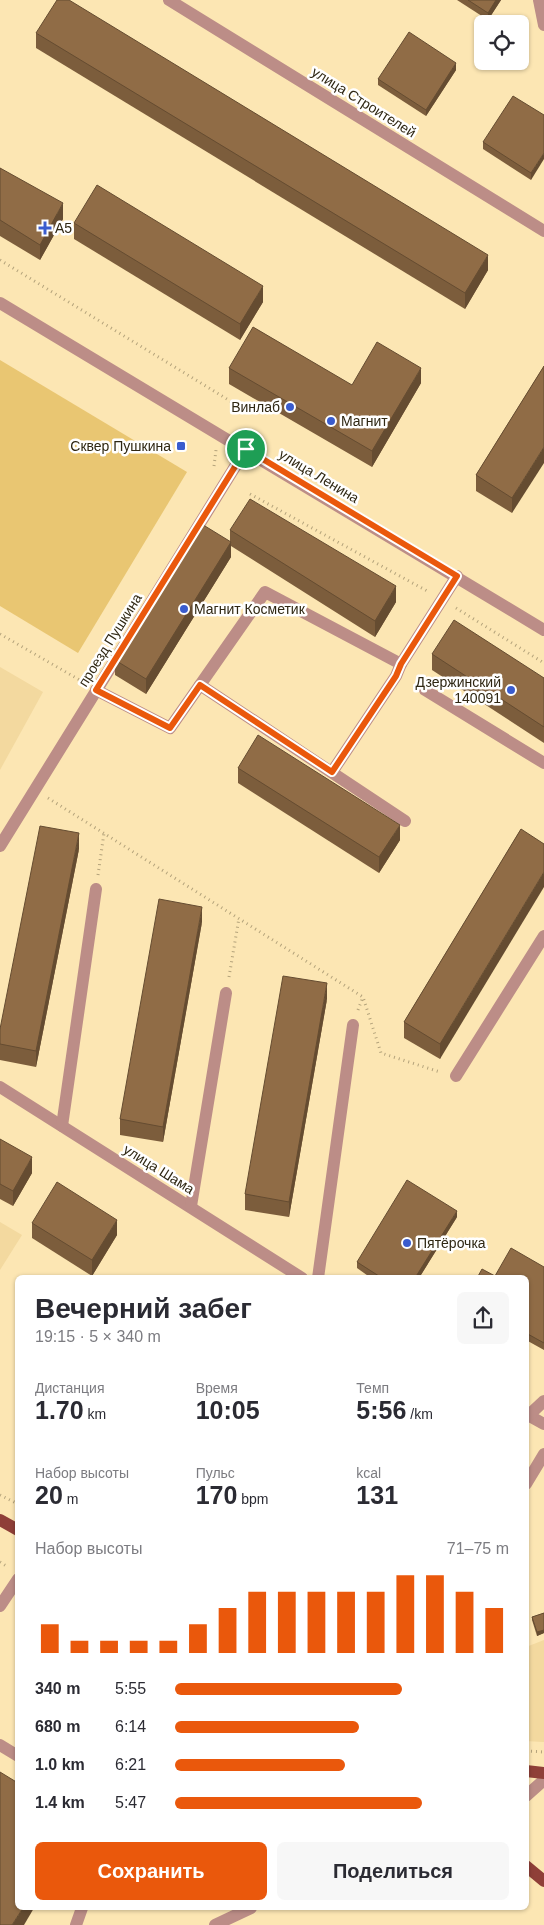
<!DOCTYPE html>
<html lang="ru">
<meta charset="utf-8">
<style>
body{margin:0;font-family:Helvetica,sans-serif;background:#f7f7f7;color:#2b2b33;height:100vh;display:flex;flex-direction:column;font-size:19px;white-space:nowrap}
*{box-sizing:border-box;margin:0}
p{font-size:16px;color:#7c7c81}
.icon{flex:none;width:28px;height:28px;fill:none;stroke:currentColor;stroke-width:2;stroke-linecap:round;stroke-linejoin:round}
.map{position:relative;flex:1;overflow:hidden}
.sheet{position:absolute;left:15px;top:1275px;width:514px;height:635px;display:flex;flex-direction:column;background:#fff;border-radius:8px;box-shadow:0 1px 4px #0004}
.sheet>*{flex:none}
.controls{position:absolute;left:474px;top:15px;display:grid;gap:10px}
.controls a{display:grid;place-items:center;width:55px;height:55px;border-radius:8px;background:#fff;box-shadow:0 1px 4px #0004;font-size:25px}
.pin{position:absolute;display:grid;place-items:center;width:42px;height:42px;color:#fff;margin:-21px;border:2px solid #fff;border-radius:50%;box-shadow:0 1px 5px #0007}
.round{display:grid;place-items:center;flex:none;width:52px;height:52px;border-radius:8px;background:#f7f7f7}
.headline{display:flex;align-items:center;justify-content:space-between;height:85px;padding:0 20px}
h1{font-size:28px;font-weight:600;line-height:38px}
.metrics{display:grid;grid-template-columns:repeat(3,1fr);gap:8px;height:85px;padding:5px 20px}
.metrics div{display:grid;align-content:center}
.metrics b{font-size:25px;font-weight:600}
.metrics small{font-size:14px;font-weight:400}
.metrics p{font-size:14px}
.chart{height:140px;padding:10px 20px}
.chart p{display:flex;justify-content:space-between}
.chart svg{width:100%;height:90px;margin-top:5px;stroke:#ea580c;stroke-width:6}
.action{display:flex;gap:10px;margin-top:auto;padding:10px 20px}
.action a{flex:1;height:58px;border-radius:8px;background:#ea580c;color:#fff;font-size:20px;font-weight:600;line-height:58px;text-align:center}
.action a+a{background:#f7f7f7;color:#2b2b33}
ul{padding:0 20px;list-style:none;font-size:16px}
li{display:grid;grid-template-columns:80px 60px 1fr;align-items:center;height:38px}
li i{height:12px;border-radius:6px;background:#ea580c}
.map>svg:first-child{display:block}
.built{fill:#f3d99f}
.green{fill:#e9c672}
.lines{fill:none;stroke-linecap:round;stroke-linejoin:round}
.path{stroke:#b4a37b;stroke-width:3;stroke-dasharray:1 4;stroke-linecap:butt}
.minor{stroke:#bc8d87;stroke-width:12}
.major{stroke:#8f3f38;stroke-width:12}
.wall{fill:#7c5d3c}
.shaded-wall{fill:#654c31}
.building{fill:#906c46;stroke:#654c31}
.route-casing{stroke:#fff;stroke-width:10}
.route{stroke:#ea580c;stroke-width:6}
.poi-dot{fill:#3a5cce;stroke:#fff;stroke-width:2}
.labels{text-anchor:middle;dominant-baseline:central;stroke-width:5;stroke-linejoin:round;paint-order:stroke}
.street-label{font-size:14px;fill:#2f2713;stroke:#fff}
.poi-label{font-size:14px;fill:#2f2713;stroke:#fff;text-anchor:start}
</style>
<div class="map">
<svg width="544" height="1925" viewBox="0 0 544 1925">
<rect width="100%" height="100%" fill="#fce6b3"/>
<g class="built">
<path d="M 0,667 L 43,692 L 0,770 Z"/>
<path d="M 0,1222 L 22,1235 L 0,1270 Z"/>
<path d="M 544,1640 L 544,1742 L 542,1742 L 526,1741 L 526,1647 Z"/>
</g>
<path class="green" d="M 0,360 L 187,472 L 78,653 L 0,606 Z"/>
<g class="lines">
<g class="path">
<path d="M 0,260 L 240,407"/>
<path d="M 214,466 L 216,450"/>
<path d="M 250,494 L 429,592"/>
<path d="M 456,608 L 544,663"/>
<path d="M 0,634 L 83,682"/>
<path d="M 48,798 L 363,997 L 381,1053 L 440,1072"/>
<path d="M 98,875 L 104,833"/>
<path d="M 229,977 L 239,918"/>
<path d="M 358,1010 L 363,997"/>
<path d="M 0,1495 L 18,1504"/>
<path d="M 0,1562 L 8,1567"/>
<path d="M 526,1751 L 544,1752"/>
</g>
<g class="minor">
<path d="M 169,0 L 544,231"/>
<path d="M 539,0 L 544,25"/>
<path d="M 0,303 L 544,630"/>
<path d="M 200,685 L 405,821"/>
<path d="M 96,690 L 170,728 L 265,592 L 401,664 L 457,576"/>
<path d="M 425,690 L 544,763"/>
<path d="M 332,772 L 396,676 L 401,664"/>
<path d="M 0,846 L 246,449"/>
<path d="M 456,1076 L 544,936"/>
<path d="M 0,1087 L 302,1278"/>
<path d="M 62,1126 L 96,889"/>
<path d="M 191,1206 L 226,993"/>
<path d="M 318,1278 L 353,1025"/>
<path d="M 526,1414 L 544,1424"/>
<path d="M 529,1415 L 544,1401"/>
<path d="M 526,1484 L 544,1454"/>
<path d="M 0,1606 L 18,1579"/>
<path d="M 0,1745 L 18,1756"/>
<path d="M 526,1796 L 544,1780"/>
<path d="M 76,1925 L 82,1908"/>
<path d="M 215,1925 L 251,1908"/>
</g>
<g class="major">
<path d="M 0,1520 L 18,1530"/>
<path d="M 526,1771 L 544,1773"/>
<path d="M 526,1866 L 544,1881"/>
</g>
</g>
<g class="wall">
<path d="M 457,0 L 501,0 L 488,20 Z"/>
<path d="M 36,33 L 488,270 L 465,309 L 36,48 Z"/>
<path d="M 456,70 L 426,116 L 378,85 L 378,79 Z"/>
<path d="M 544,115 L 531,180 L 483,149 L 483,142 Z"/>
<path d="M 0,168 L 63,219 L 40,260 L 0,236 Z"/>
<path d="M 74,223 L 263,302 L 240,340 L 74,239 Z"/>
<path d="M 544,366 L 512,513 L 476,491 L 476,475 Z"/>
<path d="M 229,368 L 352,385 L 421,383 L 372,467 L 229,384 Z"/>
<path d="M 230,530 L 396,602 L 375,637 L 231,546 L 231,557 L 146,694 L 115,675 L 115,660 L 230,542 Z"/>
<path d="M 432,654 L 544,678 L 544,743 L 432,670 Z"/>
<path d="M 238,768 L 400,840 L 379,873 L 238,783 Z"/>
<path d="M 521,829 L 440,1059 L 404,1038 L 404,1022 Z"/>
<path d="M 79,849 L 36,1067 L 0,1060 L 0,1029 Z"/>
<path d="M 202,922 L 163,1142 L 120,1135 L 120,1119 Z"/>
<path d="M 327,999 L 289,1217 L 245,1210 L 245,1194 Z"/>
<path d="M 0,1139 L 32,1173 L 13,1206 L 0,1199 Z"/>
<path d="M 457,1217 L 419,1278 L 371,1278 L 357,1268 L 357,1262 Z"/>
<path d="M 32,1223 L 117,1235 L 92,1276 L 32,1238 Z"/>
<path d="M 544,1267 L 544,1350 L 526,1340 L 526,1278 L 495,1276 Z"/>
<path d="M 544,1613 L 544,1633 L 537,1636 L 532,1620 L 532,1617 Z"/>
</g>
<g class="shaded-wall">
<path d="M 496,0 L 501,0 L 488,20 L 488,13 Z"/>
<path d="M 456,63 L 456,70 L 426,116 L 426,110 Z"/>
<path d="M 544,153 L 544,159 L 531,180 L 531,173 Z"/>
<path d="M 63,203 L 63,219 L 40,260 L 40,245 Z"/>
<path d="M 488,255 L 488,270 L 465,309 L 465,293 Z"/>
<path d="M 263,286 L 263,302 L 240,340 L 240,324 Z"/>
<path d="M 421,368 L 421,383 L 372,467 L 372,451 Z"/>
<path d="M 544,447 L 544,463 L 512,513 L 512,498 Z"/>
<path d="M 231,542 L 231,557 L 146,694 L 146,679 Z"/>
<path d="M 396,586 L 396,602 L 375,637 L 375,621 Z"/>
<path d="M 400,825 L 400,840 L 379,873 L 379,857 Z"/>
<path d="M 79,833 L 79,849 L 36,1067 L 36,1051 Z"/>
<path d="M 544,872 L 544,887 L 440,1059 L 440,1044 Z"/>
<path d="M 202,907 L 202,922 L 163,1142 L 163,1127 Z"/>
<path d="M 327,983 L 327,999 L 289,1217 L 289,1202 Z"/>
<path d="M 32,1157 L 32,1173 L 13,1206 L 13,1191 Z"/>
<path d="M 457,1211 L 457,1217 L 419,1278 L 415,1278 Z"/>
<path d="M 117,1220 L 117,1235 L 92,1276 L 92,1260 Z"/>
<path d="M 544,1630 L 544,1633 L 537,1636 L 537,1632 Z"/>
<path d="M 23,1908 L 34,1908 L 24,1925 L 12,1925 Z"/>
</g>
<g class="building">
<path d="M 57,0 L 69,0 L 488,255 L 465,293 L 36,33 Z"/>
<path d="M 468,0 L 496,0 L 488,13 Z"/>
<path d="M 409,32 L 456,63 L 426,110 L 378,79 Z"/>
<path d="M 513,96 L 544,115 L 544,153 L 531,173 L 483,142 Z"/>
<path d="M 0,168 L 63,203 L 40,245 L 0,220 Z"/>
<path d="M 97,185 L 263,286 L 240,324 L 74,223 Z"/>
<path d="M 253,327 L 352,385 L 377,342 L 421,368 L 372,451 L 229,368 Z"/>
<path d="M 544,366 L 544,447 L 512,498 L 476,475 Z"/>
<path d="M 250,499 L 396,586 L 375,621 L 230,530 Z"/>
<path d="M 200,523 L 231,542 L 146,679 L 115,660 Z"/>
<path d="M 454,620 L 544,678 L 544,727 L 432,654 Z"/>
<path d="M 258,735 L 400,825 L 379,857 L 238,768 Z"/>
<path d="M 40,826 L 79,833 L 36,1051 L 0,1044 L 0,1029 Z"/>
<path d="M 521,829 L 544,844 L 544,872 L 440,1044 L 404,1022 Z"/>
<path d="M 159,899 L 202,907 L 163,1127 L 120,1119 Z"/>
<path d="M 283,976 L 327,983 L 289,1202 L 245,1194 Z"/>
<path d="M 0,1139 L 32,1157 L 13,1191 L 0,1184 Z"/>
<path d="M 407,1180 L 457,1211 L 415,1278 L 382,1278 L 357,1262 Z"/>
<path d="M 57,1182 L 117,1220 L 92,1260 L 32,1223 Z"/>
<path d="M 511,1248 L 544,1267 L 544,1343 L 526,1333 L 526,1278 L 477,1278 L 482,1269 L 495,1276 Z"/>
<path d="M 544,1613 L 544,1630 L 537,1632 L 532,1617 Z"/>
<path d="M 0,1772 L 18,1783 L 18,1908 L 23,1908 L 12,1925 L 0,1925 Z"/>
</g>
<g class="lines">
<defs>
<path id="route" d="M 246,449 L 457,576 L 401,664 L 396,676 L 332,772 L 200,685 L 170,728 L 96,690 Z"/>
</defs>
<use href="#route" class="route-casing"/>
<use href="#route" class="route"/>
</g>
<g class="poi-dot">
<path d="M42.5 220.5h5v5h5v5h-5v5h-5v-5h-5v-5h5z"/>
<circle cx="290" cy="407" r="5"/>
<circle cx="331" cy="421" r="5"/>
<rect x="176" y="441" width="10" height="10" rx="2.5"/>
<circle cx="184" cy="609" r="5"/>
<circle cx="511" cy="690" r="5"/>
<circle cx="407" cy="1243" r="5"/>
</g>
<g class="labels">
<g class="street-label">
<text transform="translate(364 102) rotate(32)">улица Строителей</text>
<text transform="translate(319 476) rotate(31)">улица Ленина</text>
<text transform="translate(110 640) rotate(-58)">проезд Пушкина</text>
<text transform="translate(159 1169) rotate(32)">улица Шама</text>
</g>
<g class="poi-label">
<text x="55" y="228">А5</text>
<text x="280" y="407" text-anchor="end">Винлаб</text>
<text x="341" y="421">Магнит</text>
<text x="171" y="446" text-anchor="end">Сквер Пушкина</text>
<text x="194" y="609">Магнит Косметик</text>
<text x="501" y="682" text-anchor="end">Дзержинский<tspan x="501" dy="16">140091</tspan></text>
<text x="417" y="1243">Пятёрочка</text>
</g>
</g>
</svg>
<div class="controls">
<a><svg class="icon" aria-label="locate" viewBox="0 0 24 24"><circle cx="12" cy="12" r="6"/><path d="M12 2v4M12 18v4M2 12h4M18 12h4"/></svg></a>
</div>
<div class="pin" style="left:246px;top:449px;background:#1e9e55"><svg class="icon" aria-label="arrive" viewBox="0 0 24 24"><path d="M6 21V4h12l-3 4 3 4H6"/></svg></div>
<section class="sheet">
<div class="headline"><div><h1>Вечерний забег</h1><p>19:15 · 5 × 340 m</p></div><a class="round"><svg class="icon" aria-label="share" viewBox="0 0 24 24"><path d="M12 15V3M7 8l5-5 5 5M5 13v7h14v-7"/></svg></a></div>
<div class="metrics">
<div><p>Дистанция</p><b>1.70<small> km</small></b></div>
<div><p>Время</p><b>10:05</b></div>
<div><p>Темп</p><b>5:56<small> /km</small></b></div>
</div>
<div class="metrics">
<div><p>Набор высоты</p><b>20<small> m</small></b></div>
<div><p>Пульс</p><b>170<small> bpm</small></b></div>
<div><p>kcal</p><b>131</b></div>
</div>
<div class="chart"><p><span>Набор высоты</span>71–75 m</p>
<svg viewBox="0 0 160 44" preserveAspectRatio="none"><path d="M5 44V30M15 44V38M25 44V38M35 44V38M45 44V38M55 44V30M65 44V22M75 44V14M85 44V14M95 44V14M105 44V14M115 44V14M125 44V6M135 44V6M145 44V14M155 44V22"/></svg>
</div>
<ul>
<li><b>340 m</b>5:55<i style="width:68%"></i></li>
<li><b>680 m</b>6:14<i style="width:55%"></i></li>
<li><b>1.0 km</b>6:21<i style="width:51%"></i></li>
<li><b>1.4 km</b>5:47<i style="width:74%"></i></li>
</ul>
<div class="action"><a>Сохранить</a><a>Поделиться</a></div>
</section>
</div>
